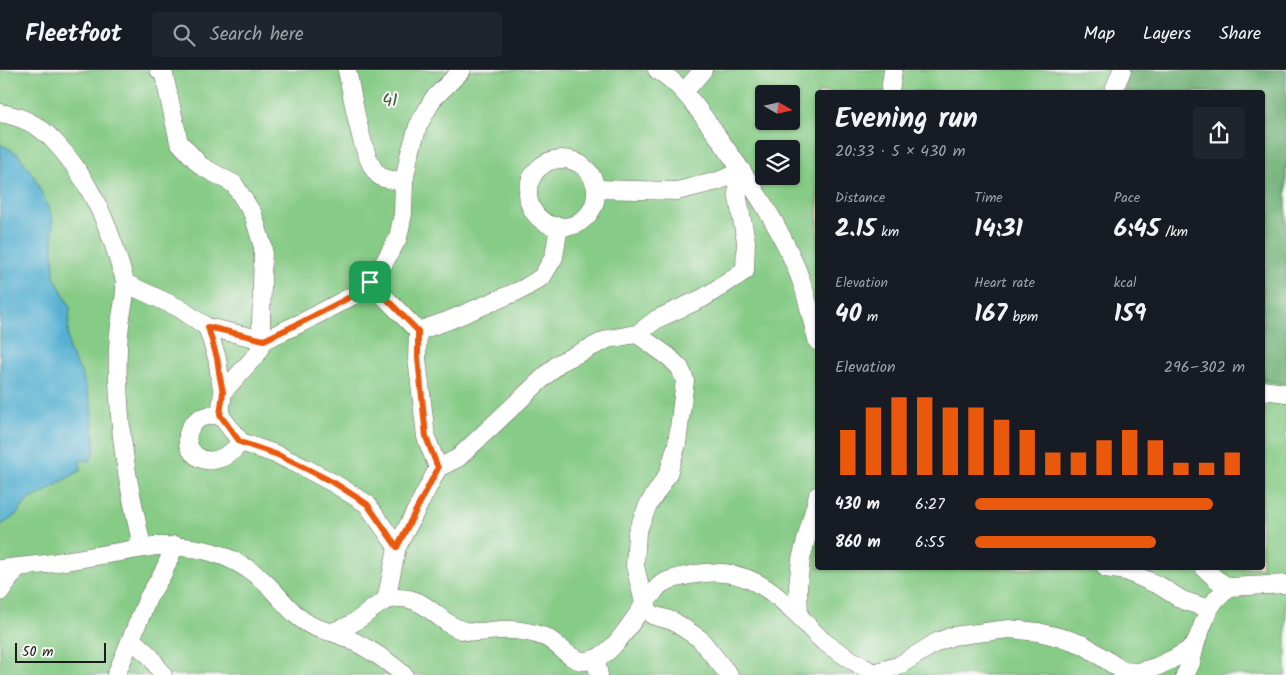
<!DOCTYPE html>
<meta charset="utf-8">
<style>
body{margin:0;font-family:Kalam,sans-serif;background:#20242c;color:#f1f3f6;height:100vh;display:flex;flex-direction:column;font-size:19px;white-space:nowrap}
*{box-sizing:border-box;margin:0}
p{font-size:16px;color:#9ea1a6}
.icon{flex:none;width:28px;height:28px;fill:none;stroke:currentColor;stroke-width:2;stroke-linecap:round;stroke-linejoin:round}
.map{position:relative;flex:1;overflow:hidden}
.sheet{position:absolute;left:815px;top:20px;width:450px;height:480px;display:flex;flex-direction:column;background:#171b24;border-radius:5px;box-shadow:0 1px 4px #0004}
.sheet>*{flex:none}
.needle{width:32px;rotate:99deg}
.fabs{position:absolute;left:755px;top:15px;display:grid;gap:10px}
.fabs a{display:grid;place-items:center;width:45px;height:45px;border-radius:5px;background:#171b24;box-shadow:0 1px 4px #0004;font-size:25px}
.scale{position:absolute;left:15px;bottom:12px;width:91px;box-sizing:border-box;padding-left:5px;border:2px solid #1c1c1c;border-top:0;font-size:14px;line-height:18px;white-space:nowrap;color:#1c1c1c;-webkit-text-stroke:4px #f6f6f2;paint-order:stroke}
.pin{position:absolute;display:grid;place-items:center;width:42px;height:42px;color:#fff;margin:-21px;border-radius:10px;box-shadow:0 2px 8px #0006}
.round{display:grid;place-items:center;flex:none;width:52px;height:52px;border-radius:5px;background:#20242c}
.summary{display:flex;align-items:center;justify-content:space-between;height:85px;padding:0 20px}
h1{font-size:28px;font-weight:600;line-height:38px}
.metrics{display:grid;grid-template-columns:repeat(3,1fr);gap:8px;height:85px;padding:5px 20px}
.metrics div{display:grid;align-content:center}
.metrics b{font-size:25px;font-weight:600}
.metrics small{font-size:14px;font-weight:400}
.metrics p{font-size:14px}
.chart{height:140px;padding:10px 20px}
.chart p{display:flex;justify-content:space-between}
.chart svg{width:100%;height:90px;margin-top:5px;stroke:#ea580c;stroke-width:6}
ul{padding:0 20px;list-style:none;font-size:16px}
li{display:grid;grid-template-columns:80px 60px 1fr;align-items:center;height:38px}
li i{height:12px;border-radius:6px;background:#ea580c}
header{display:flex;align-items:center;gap:30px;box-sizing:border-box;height:70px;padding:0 25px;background:#171b24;border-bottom:1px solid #363941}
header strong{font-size:24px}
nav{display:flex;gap:28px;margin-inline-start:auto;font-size:18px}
.search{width:350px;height:45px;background:#20242c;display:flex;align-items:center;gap:12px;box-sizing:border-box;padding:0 18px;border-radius:5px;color:#9ea1a6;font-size:19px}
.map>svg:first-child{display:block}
.green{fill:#86cb86;stroke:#517451;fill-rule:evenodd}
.forest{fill:#6caf73;stroke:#446648}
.water{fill:#54b0d2;stroke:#386677}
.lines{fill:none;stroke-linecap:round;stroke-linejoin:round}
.minor-casing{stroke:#686159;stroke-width:19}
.minor{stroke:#fff;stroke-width:18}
.route-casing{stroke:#fff;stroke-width:10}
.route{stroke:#ea580c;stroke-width:6}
.labels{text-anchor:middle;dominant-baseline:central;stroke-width:4;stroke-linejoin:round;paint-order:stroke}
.park-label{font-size:18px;fill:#415941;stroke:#f6f6f2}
</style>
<header>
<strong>Fleetfoot</strong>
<div class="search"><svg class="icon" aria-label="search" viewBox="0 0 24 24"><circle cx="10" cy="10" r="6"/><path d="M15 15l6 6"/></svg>Search here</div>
<nav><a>Map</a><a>Layers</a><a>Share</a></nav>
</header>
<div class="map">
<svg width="1286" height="605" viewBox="0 0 1286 605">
<rect width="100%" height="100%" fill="#f6f6f2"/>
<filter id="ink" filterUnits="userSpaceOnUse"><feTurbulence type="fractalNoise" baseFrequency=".02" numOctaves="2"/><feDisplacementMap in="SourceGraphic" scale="10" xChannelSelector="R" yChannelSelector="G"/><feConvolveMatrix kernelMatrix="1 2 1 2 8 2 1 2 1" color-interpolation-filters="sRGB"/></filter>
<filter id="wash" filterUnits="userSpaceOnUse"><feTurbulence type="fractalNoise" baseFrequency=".0096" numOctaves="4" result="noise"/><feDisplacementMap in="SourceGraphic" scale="20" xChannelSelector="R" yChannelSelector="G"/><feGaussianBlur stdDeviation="1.12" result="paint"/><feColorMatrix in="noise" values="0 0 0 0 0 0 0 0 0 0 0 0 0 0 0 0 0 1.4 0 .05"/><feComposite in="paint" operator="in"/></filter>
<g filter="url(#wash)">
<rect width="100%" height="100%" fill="#f5e1ca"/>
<path class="green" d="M 0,0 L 1286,0 L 1286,605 L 0,605 ZM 818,22 L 1262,22 L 1262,498 L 818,498 ZM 764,24 L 791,24 L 791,51 L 764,51 ZM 764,79 L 791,79 L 791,106 L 764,106 Z"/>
<path class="forest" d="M 1129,0 L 1286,0 L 1286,314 L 1263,310 L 1262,22 L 1123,22 Z"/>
<path class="water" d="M 0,74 L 18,84 L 34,106 L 52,146 L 54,206 L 70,237 L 68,263 L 69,281 L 81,302 L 91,334 L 95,380 L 89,391 L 80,390 L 81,400 L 41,424 L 28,430 L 16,445 L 0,456 Z"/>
</g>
<g filter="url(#ink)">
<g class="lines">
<defs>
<g id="minor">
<path d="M 159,0 L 164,5 L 179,72 L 201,96 L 234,114 L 253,144 L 263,177 L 261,255 L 264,270 L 257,284 L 223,322 L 220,345 L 241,372 L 278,385 L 307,399 L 335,414 L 367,434 L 397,477"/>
<path d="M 347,0 C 352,22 362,96 381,107 C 387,110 397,110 404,112"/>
<path d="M 657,0 C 683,15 699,41 716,64 C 750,112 784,160 803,216 C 809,234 812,253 818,272"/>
<path d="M 684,22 L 703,0"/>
<path d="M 890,22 L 893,0"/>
<path d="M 1113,22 L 1122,0"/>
<path d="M 0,43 C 20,46 39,55 53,70 C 85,103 107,149 119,192 C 121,199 125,207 125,214 C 126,228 121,242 120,255 C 116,286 118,316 120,346 C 123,391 133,434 142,477"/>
<circle cx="562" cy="123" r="34"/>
<path d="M 596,119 L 677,121 L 718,111 L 742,101"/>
<path d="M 370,212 L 418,261 L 417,288 L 426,367 L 438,398"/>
<path d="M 125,213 L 179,238 L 207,257 L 264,270 L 303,252 L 352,226 L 370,212 L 384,193 L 398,168 L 403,144 L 404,112 L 409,86 L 418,56 L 433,29 L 462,0"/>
<path d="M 207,257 L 217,288 L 220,308 L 223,322"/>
<path d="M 418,261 L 447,251 L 523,219 L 542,207 L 554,187 L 559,156"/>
<path d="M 637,264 L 669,287 L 680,298 L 685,310 L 677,374 L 668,404 L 648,435 L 637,462 L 635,496 L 644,533 L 652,545 L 673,551 L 700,569 L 729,605"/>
<path d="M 1262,320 L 1286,323"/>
<path d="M 220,345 C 212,345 204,345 197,350 C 170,372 206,415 241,372"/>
<path d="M 1106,498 L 1126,501 L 1160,516 L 1182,530 L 1209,539"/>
<path d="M 1204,498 L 1217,510 L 1229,517"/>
<path d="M 0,499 L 46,494 L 156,476 C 195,475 228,482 259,507 C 281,525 295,553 323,560 C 326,561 329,562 332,562 C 332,562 339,559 340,559 C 343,558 348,556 351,554 C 367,546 379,528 399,528 C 428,528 438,553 462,560 C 474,564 487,561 500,560 C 514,559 531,562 545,567 C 559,573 569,591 584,591 C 614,592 636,541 654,522 C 656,519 659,515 663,513 C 672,508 693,504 704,503 C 746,499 771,519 800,547 C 807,555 815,564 823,571 C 839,583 857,593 873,603 L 898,596 L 937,572 L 953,566 L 1009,559 L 1038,562 L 1067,569 L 1084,575 L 1123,601 L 1138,602 L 1156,597 L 1171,590 L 1187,581 L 1196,572 L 1209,539 L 1217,528 L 1229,517 L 1286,514"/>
<path d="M 0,522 L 17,498"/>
<path d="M 386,530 L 397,477 L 438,398 L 458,388 L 559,293 L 608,269 L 637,264 L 657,249 L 703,228 L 745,201 L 746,171 L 737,123 L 742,101"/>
<path d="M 799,546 L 798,516 L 801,489 L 818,425"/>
<path d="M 332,562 C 359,572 382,586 404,605"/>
<path d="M 131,569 L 150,586 L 163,605"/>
<path d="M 596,590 L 599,605"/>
<path d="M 116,605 L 148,528 L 163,503 L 175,475"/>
<path d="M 1185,605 L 1191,593 L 1196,572"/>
</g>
</defs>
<use href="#minor" class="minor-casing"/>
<use href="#minor" class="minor"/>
</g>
</g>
<g class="lines" filter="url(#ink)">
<defs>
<path id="route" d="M 370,212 L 418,261 L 418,288 L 426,367 L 438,398 L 397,477 L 367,434 L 336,414 L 307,399 L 278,385 L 240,372 L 220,345 L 223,322 L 220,308 L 217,288 L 208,257 L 264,270 L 302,252 L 352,226 Z"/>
</defs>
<use href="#route" class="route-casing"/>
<use href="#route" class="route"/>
</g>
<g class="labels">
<g class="park-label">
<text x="390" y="31">41</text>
</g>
</g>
</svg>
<div class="fabs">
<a><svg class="needle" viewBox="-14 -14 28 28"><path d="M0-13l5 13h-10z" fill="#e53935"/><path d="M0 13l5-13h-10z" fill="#9ea1a6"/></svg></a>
<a><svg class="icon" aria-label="layers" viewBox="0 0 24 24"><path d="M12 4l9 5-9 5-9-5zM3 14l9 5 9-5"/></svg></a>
</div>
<div class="scale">50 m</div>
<div class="pin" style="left:370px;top:212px;background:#1e9e55"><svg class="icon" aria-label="arrive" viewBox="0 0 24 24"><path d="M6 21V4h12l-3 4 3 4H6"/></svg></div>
<section class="sheet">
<div class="summary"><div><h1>Evening run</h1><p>20:33 · 5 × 430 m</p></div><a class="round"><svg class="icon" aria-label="share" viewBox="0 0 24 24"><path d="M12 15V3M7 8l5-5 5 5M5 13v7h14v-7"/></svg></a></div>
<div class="metrics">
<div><p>Distance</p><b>2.15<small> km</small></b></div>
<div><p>Time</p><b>14:31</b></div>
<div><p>Pace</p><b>6:45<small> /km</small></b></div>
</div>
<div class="metrics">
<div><p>Elevation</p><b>40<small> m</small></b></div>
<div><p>Heart rate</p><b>167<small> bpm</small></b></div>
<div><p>kcal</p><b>159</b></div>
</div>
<div class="chart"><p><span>Elevation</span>296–302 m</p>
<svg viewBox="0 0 160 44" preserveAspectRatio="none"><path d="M5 44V22M15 44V11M25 44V6M35 44V6M45 44V11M55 44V11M65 44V17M75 44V22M85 44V33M95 44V33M105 44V27M115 44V22M125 44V27M135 44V38M145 44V38M155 44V33"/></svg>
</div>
<ul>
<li><b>430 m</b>6:27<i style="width:88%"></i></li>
<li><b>860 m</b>6:55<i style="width:67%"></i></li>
</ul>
</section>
</div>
